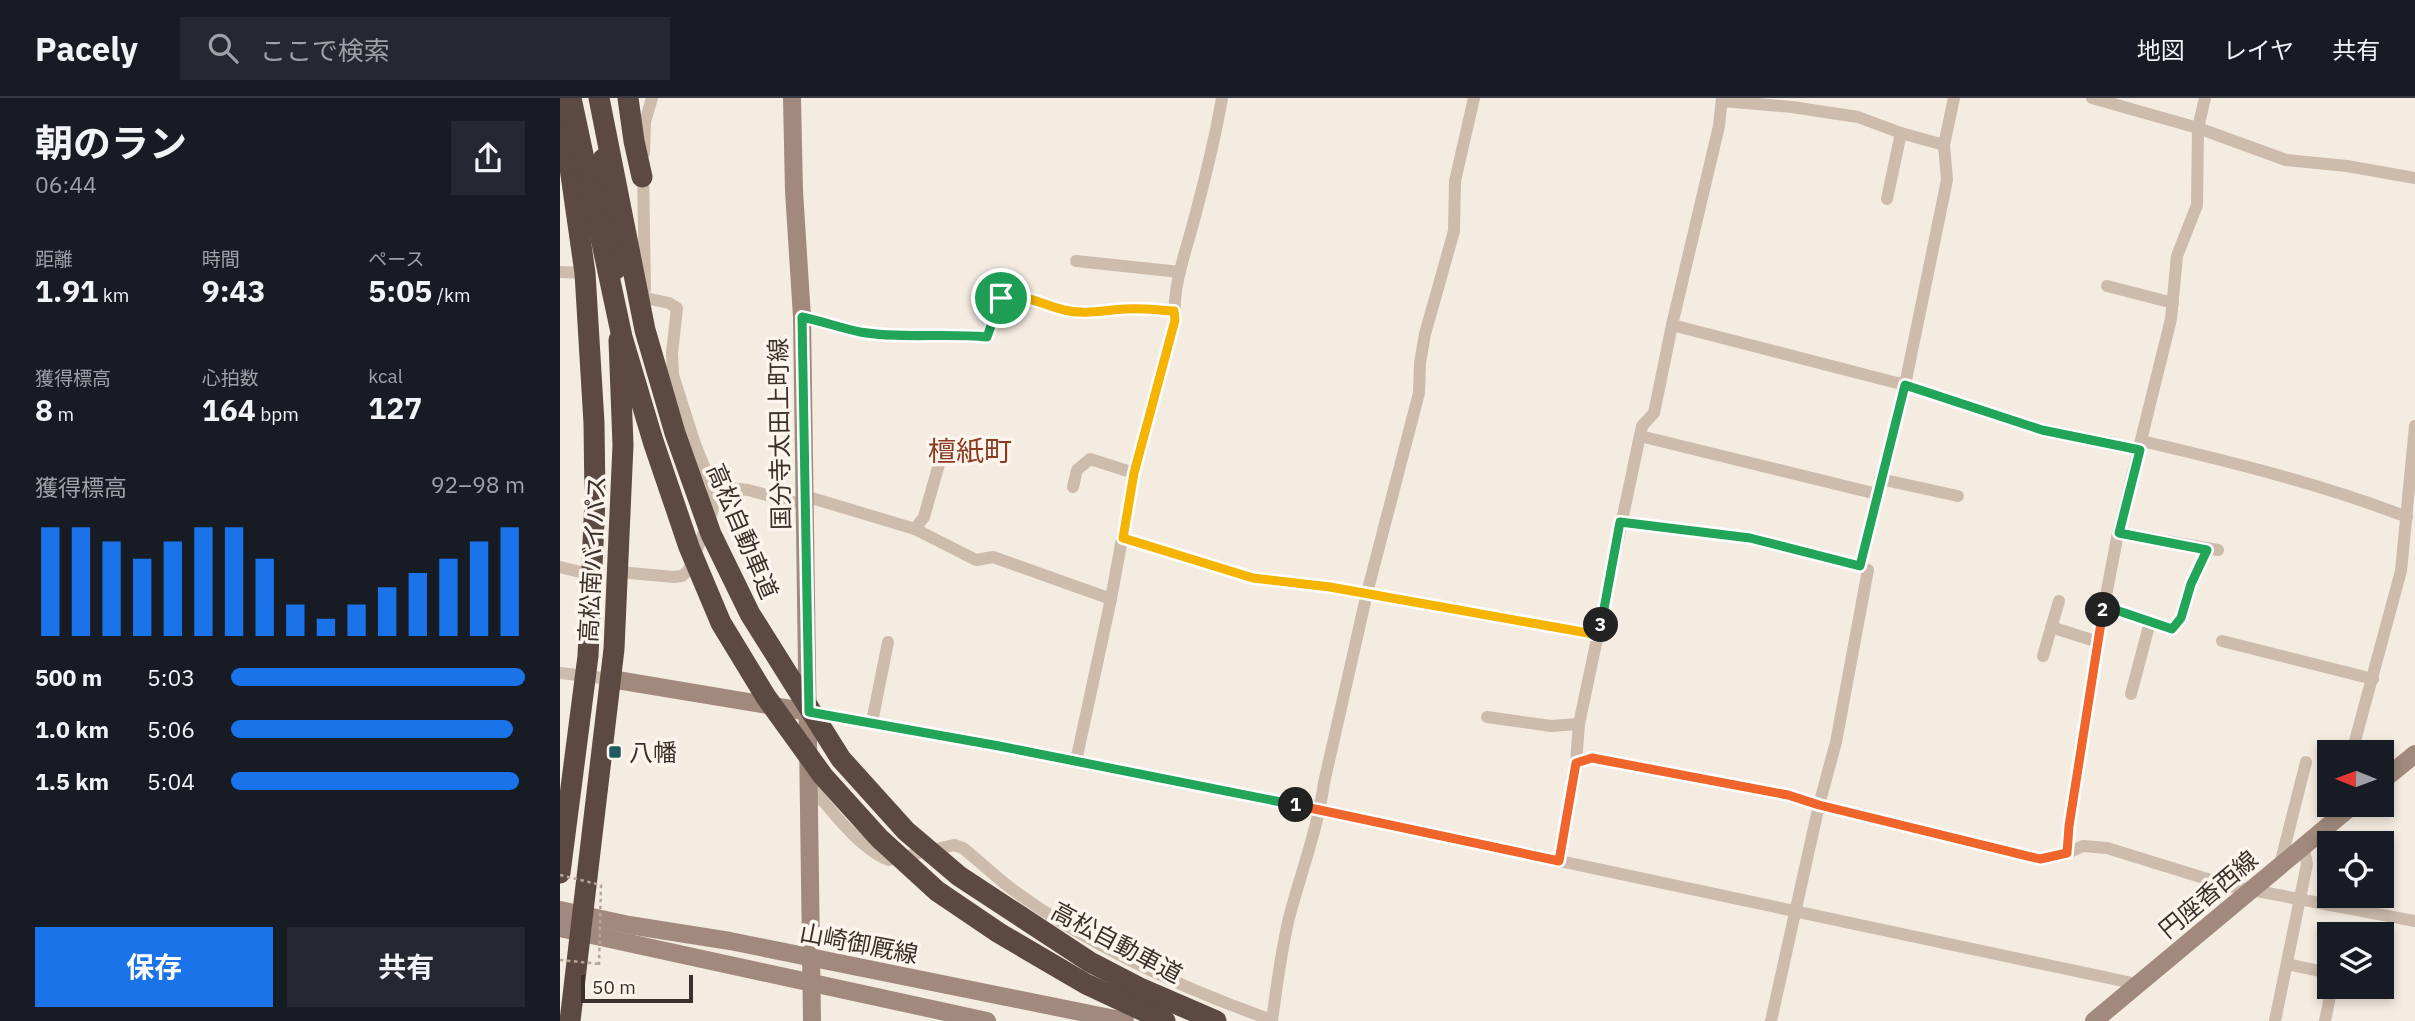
<!DOCTYPE html>
<html lang="ja">
<meta charset="utf-8">
<style>
body{margin:0;font-family:"IBM Plex Sans","Noto Sans JP",sans-serif;background:#242831;color:#f1f3f6;height:100vh;display:flex;flex-direction:column;font-size:26px;white-space:nowrap}
*{box-sizing:border-box;margin:0}
p{font-size:23px;color:#9ea1a6}
.icon{flex:none;width:38px;height:38px;fill:none;stroke:currentColor;stroke-width:2;stroke-linecap:round;stroke-linejoin:round}
.map{position:relative;flex:1;overflow:hidden}
.panel{display:flex;flex-direction:column;background:#171b24;width:560px}
.panel>*{flex:none}
.needle{width:46px;rotate:271deg}
.controls{position:absolute;left:1757px;top:642px;display:grid;gap:14px}
.controls a{display:grid;place-items:center;width:77px;height:77px;border-radius:0px;background:#171b24;box-shadow:0 4px 10px #0003;font-size:35px}
.scale{position:absolute;left:21px;bottom:18px;width:112px;box-sizing:border-box;padding-left:7px;border:4px solid #3b302b;border-top:0;font-size:19px;line-height:24px;white-space:nowrap;color:#3b302b;-webkit-text-stroke:5px #fbf5ee;paint-order:stroke}
.pin{position:absolute;display:grid;place-items:center;width:60px;height:60px;color:#fff;margin:-30px;border:4px solid #fff;border-radius:50%;box-shadow:0 2px 7px #0007}
.km{position:absolute;width:35px;height:35px;margin:-18px;border-radius:50%;background:#222;color:#fff;font-size:19px;line-height:35px;text-align:center}
.round{display:grid;place-items:center;flex:none;width:74px;height:74px;border-radius:0px;background:#242831}
.summary{display:flex;align-items:center;justify-content:space-between;height:119px;padding:0 35px}
h1{font-size:38px;font-weight:700;line-height:52px}
.figures{display:grid;grid-template-columns:repeat(3,1fr);gap:10px;height:119px;padding:7px 35px}
.figures div{display:grid;align-content:center}
.figures b{font-size:30px;font-weight:700}
.figures small{font-size:19px;font-weight:400}
.figures p{font-size:19px}
.chart{height:196px;padding:14px 35px}
.chart p{display:flex;justify-content:space-between}
.chart svg{width:100%;height:126px;margin-top:7px;stroke:#1a73e8;stroke-width:6}
.primary-button{display:flex;gap:14px;margin-top:auto;padding:14px 35px}
.primary-button a{flex:1;height:80px;border-radius:0px;background:#1a73e8;color:#fff;font-size:28px;font-weight:700;line-height:80px;text-align:center}
.primary-button a+a{background:#242831;color:#f1f3f6}
ul{padding:0 35px;list-style:none;font-size:23px}
li{display:grid;grid-template-columns:112px 84px 1fr;align-items:center;height:52px}
li i{height:18px;border-radius:9px;background:#1a73e8}
header{display:flex;align-items:center;gap:42px;box-sizing:border-box;height:98px;padding:0 35px;background:#171b24;border-bottom:2px solid #363941}
header strong{font-size:33px}
nav{display:flex;gap:38px;margin-inline-start:auto;font-size:24px}
.search{width:490px;height:63px;background:#242831;display:flex;align-items:center;gap:18px;box-sizing:border-box;padding:0 24px;border-radius:0px;color:#9ea1a6;font-size:26px}
main{display:flex;flex:1;min-height:0}
.map>svg:first-child{display:block}
.lines{fill:none;stroke-linecap:round;stroke-linejoin:round}
.street{stroke:#cdbbac;stroke-width:12}
.secondary{stroke:#a18a7d;stroke-width:18}
.highway{stroke:#5c4a42;stroke-width:21}
.path-bridge{stroke:#b9a596;stroke-width:2.5;stroke-dasharray:3.5 3.5;stroke-linecap:butt}
.highway-bridge{stroke:#5c4a42;stroke-width:21}
.split-1-casing{stroke:#fff;stroke-width:14}
.split-2-casing{stroke:#fff;stroke-width:14}
.split-3-casing{stroke:#fff;stroke-width:14}
.split-4-casing{stroke:#fff;stroke-width:14}
.split-1{stroke:#22a559;stroke-width:9}
.split-2{stroke:#f0652b;stroke-width:9}
.split-3{stroke:#22a559;stroke-width:9}
.split-4{stroke:#f5b400;stroke-width:9}
.poi-dot{fill:#1f5a5e;stroke:#fbf5ee;stroke-width:2.5}
.labels{text-anchor:middle;dominant-baseline:central;stroke-width:7;stroke-linejoin:round;paint-order:stroke}
.street-label{font-size:24px;fill:#3b302b;stroke:#fbf5ee}
.poi-label{font-size:24px;fill:#3b302b;stroke:#fbf5ee;text-anchor:start}
.quarter-label{font-size:28px;fill:#8b3b22;stroke:#fbf5ee}
</style>
<header>
<strong>Pacely</strong>
<div class="search"><svg class="icon" aria-label="search" viewBox="0 0 24 24"><circle cx="10" cy="10" r="6"/><path d="M15 15l6 6"/></svg>ここで検索</div>
<nav><a>地図</a><a>レイヤ</a><a>共有</a></nav>
</header>
<main>
<section class="panel">
<div class="summary"><div><h1>朝のラン</h1><p>06:44</p></div><a class="round"><svg class="icon" aria-label="share" viewBox="0 0 24 24"><path d="M12 15V3M7 8l5-5 5 5M5 13v7h14v-7"/></svg></a></div>
<div class="figures">
<div><p>距離</p><b>1.91<small> km</small></b></div>
<div><p>時間</p><b>9:43</b></div>
<div><p>ペース</p><b>5:05<small> /km</small></b></div>
</div>
<div class="figures">
<div><p>獲得標高</p><b>8<small> m</small></b></div>
<div><p>心拍数</p><b>164<small> bpm</small></b></div>
<div><p>kcal</p><b>127</b></div>
</div>
<div class="chart"><p><span>獲得標高</span>92–98 m</p>
<svg viewBox="0 0 160 44" preserveAspectRatio="none"><path d="M5 44V6M15 44V6M25 44V11M35 44V17M45 44V11M55 44V6M65 44V6M75 44V17M85 44V33M95 44V38M105 44V33M115 44V27M125 44V22M135 44V17M145 44V11M155 44V6"/></svg>
</div>
<ul>
<li><b>500 m</b>5:03<i style="width:100%"></i></li>
<li><b>1.0 km</b>5:06<i style="width:96%"></i></li>
<li><b>1.5 km</b>5:04<i style="width:98%"></i></li>
</ul>
<div class="primary-button"><a>保存</a><a>共有</a></div>
</section>
<div class="map">
<svg width="1855" height="923" viewBox="0 0 1855 923">
<rect width="100%" height="100%" fill="#f4ebe1"/>
<g class="lines">
<g class="street">
<path d="M 1532,0 L 1638,30 L 1726,62 L 1787,68 L 1855,80"/>
<path d="M 1162,3 L 1232,9 L 1298,19 L 1341,35 L 1384,47"/>
<path d="M 84,55 L 85,24 L 92,0"/>
<path d="M 83,73 L 85,191"/>
<path d="M 1327,101 L 1341,35"/>
<path d="M 516,163 L 620,174"/>
<path d="M 0,174 L 25,175"/>
<path d="M 1547,188 L 1613,205"/>
<path d="M 242,219 C 261,223 281,230 300,234 C 342,241 385,235 427,239 L 441,200 C 464,194 482,207 504,212 C 524,217 545,212 565,211 C 581,210 598,212 614,213"/>
<path d="M 1112,227 L 1345,287 L 1482,332 L 1580,352"/>
<path d="M 1080,338 L 1317,396"/>
<path d="M 1582,343 C 1672,364 1761,386 1847,419"/>
<path d="M 1320,381 L 1398,398"/>
<path d="M 152,388 L 188,392 L 245,407"/>
<path d="M 513,389 L 517,372 L 530,361 L 574,375"/>
<path d="M 245,398 L 355,431 L 416,462 L 433,459 L 551,501"/>
<path d="M 1060,424 L 1190,440 L 1300,468"/>
<path d="M 355,431 L 364,419 L 379,366"/>
<path d="M 1558,435 L 1658,452"/>
<path d="M 563,440 L 693,480 L 770,489 L 1039,537"/>
<path d="M 0,469 L 32,477"/>
<path d="M 59,474 L 114,479 L 122,478 L 128,473 L 152,415 L 154,403 L 152,388 L 135,346 L 113,277 L 112,255 L 117,210 L 109,205 L 85,200"/>
<path d="M 1544,508 L 1612,531 L 1621,520 L 1631,486 L 1647,452"/>
<path d="M 1491,529 L 1538,544"/>
<path d="M 1662,543 L 1813,581"/>
<path d="M 1483,558 L 1499,503"/>
<path d="M 0,575 L 51,581"/>
<path d="M 1571,596 L 1590,524"/>
<path d="M 250,614 L 439,648 L 760,712 L 1577,886"/>
<path d="M 927,619 L 991,628 L 1019,626"/>
<path d="M 312,624 L 328,544"/>
<path d="M 1792,654 L 1841,473 L 1855,328"/>
<path d="M 516,663 L 551,501 L 574,375 L 615,222 C 612,189 626,153 634,122 C 645,81 655,41 662,0"/>
<path d="M 1016,665 L 1032,660 L 1228,697 L 1259,707 L 1480,761 L 1507,755 L 1523,748 L 1547,750 L 1670,788 L 1855,823"/>
<path d="M 250,687 C 269,710 302,753 329,762 L 394,747 L 403,750 C 420,764 436,779 453,792 C 532,849 621,890 712,922"/>
<path d="M 1507,755 L 1509,728 L 1544,508 L 1558,435 L 1611,221 L 1617,158 L 1637,107 L 1638,30 L 1645,0"/>
<path d="M 999,763 L 1016,665 L 1019,626 L 1082,328 L 1094,315 L 1112,227 L 1159,28 L 1162,0"/>
<path d="M 1720,767 L 1746,664"/>
<path d="M 1727,866 L 1769,875"/>
<path d="M 712,923 C 717,887 721,851 730,816 C 742,772 758,729 764,685 L 807,495 L 859,295 L 860,265 L 865,236 L 894,133 L 895,83 L 914,0"/>
<path d="M 1211,923 L 1259,707 L 1276,644 L 1308,472 L 1300,468 L 1345,287 L 1387,82 L 1384,47 L 1394,0"/>
<path d="M 1715,923 L 1747,766 L 1743,748"/>
<path d="M 1765,923 L 1772,889"/>
</g>
<g class="secondary">
<path d="M 232,0 L 234,93 L 242,219 L 252,923"/>
<path d="M 51,581 L 249,614"/>
<path d="M 1822,683 L 1855,656"/>
<path d="M 0,812 L 69,827 L 170,843 L 565,923"/>
<path d="M 0,830 L 427,923"/>
<path d="M 1534,923 L 1793,707"/>
</g>
<g class="highway">
<path d="M 68,0 L 74,43 L 82,79"/>
<path d="M 43,61 L 56,171"/>
<path d="M 0,775 L 28,558 L 35,401 L 34,325 L 25,175 L 0,0"/>
<path d="M 10,923 L 54,551 L 63,347 L 59,242"/>
</g>
<g class="path-bridge">
<path d="M 0,777 L 41,787 L 39,867"/>
<path d="M 0,862 L 41,866"/>
</g>
<g class="highway-bridge">
<path d="M 11,0 L 62,239 L 93,343 L 129,449 L 161,525 L 206,599 L 263,678 L 319,740 L 377,793 L 439,835 L 526,886 L 605,923"/>
<path d="M 39,0 L 85,232 L 115,335 L 151,436 L 190,516 L 281,661 L 346,733 L 399,778 L 530,864 L 582,891 L 656,923"/>
</g>
</g>
<g class="lines">
<defs>
<path id="split-1" d="M 441,200 L 427,239 C 385,235 342,241 300,234 C 281,230 261,223 242,219 L 249,614 L 439,648 L 736,707"/>
<path id="split-2" d="M 736,707 L 999,763 L 1016,665 L 1032,660 L 1228,697 L 1259,707 L 1480,761 L 1507,755 L 1509,728 L 1543,512"/>
<path id="split-3" d="M 1041,527 L 1060,424 L 1190,440 L 1300,468 L 1345,287 L 1482,332 L 1580,352 L 1559,435 L 1647,452 L 1631,486 L 1621,520 L 1612,531 L 1544,508 L 1543,512"/>
<path id="split-4" d="M 441,200 C 464,194 482,207 504,212 C 524,217 545,212 565,211 C 581,210 598,212 614,213 L 615,222 L 574,375 L 563,440 L 693,480 L 770,489 L 1039,537 L 1041,527"/>
</defs>
<use href="#split-1" class="split-1-casing"/>
<use href="#split-2" class="split-2-casing"/>
<use href="#split-3" class="split-3-casing"/>
<use href="#split-4" class="split-4-casing"/>
<use href="#split-1" class="split-1"/>
<use href="#split-2" class="split-2"/>
<use href="#split-3" class="split-3"/>
<use href="#split-4" class="split-4"/>
</g>
<rect class="poi-dot" x="48" y="647" width="14" height="14" rx="3.5"/>
<g class="labels">
<g class="street-label">
<text transform="translate(219 336) rotate(-91)">国分寺太田上町線</text>
<text transform="translate(183 433) rotate(67)">高松自動車道</text>
<text transform="translate(32 461) rotate(-87)">高松南バイパス</text>
<text transform="translate(1648 796) rotate(-40)">円座香西線</text>
<text transform="translate(557 844) rotate(28)">高松自動車道</text>
<text transform="translate(299 845) rotate(11)">山崎御厩線</text>
</g>
<g class="poi-label">
<text x="69" y="654">八幡</text>
</g>
<g class="quarter-label">
<text x="410" y="352">檀紙町</text>
</g>
</g>
</svg>
<div class="controls">
<a><svg class="needle" viewBox="-14 -14 28 28"><path d="M0-13l5 13h-10z" fill="#e53935"/><path d="M0 13l5-13h-10z" fill="#9ea1a6"/></svg></a>
<a><svg class="icon" aria-label="locate" viewBox="0 0 24 24"><circle cx="12" cy="12" r="6"/><path d="M12 2v4M12 18v4M2 12h4M18 12h4"/></svg></a>
<a><svg class="icon" aria-label="layers" viewBox="0 0 24 24"><path d="M12 4l9 5-9 5-9-5zM3 14l9 5 9-5"/></svg></a>
</div>
<div class="scale">50 m</div>
<div class="pin" style="left:441px;top:200px;background:#1e9e55"><svg class="icon" aria-label="arrive" viewBox="0 0 24 24"><path d="M6 21V4h12l-3 4 3 4H6"/></svg></div>
<b class="km" style="left:736px;top:707px">1</b>
<b class="km" style="left:1543px;top:512px">2</b>
<b class="km" style="left:1041px;top:527px">3</b>
</div>
</main>
